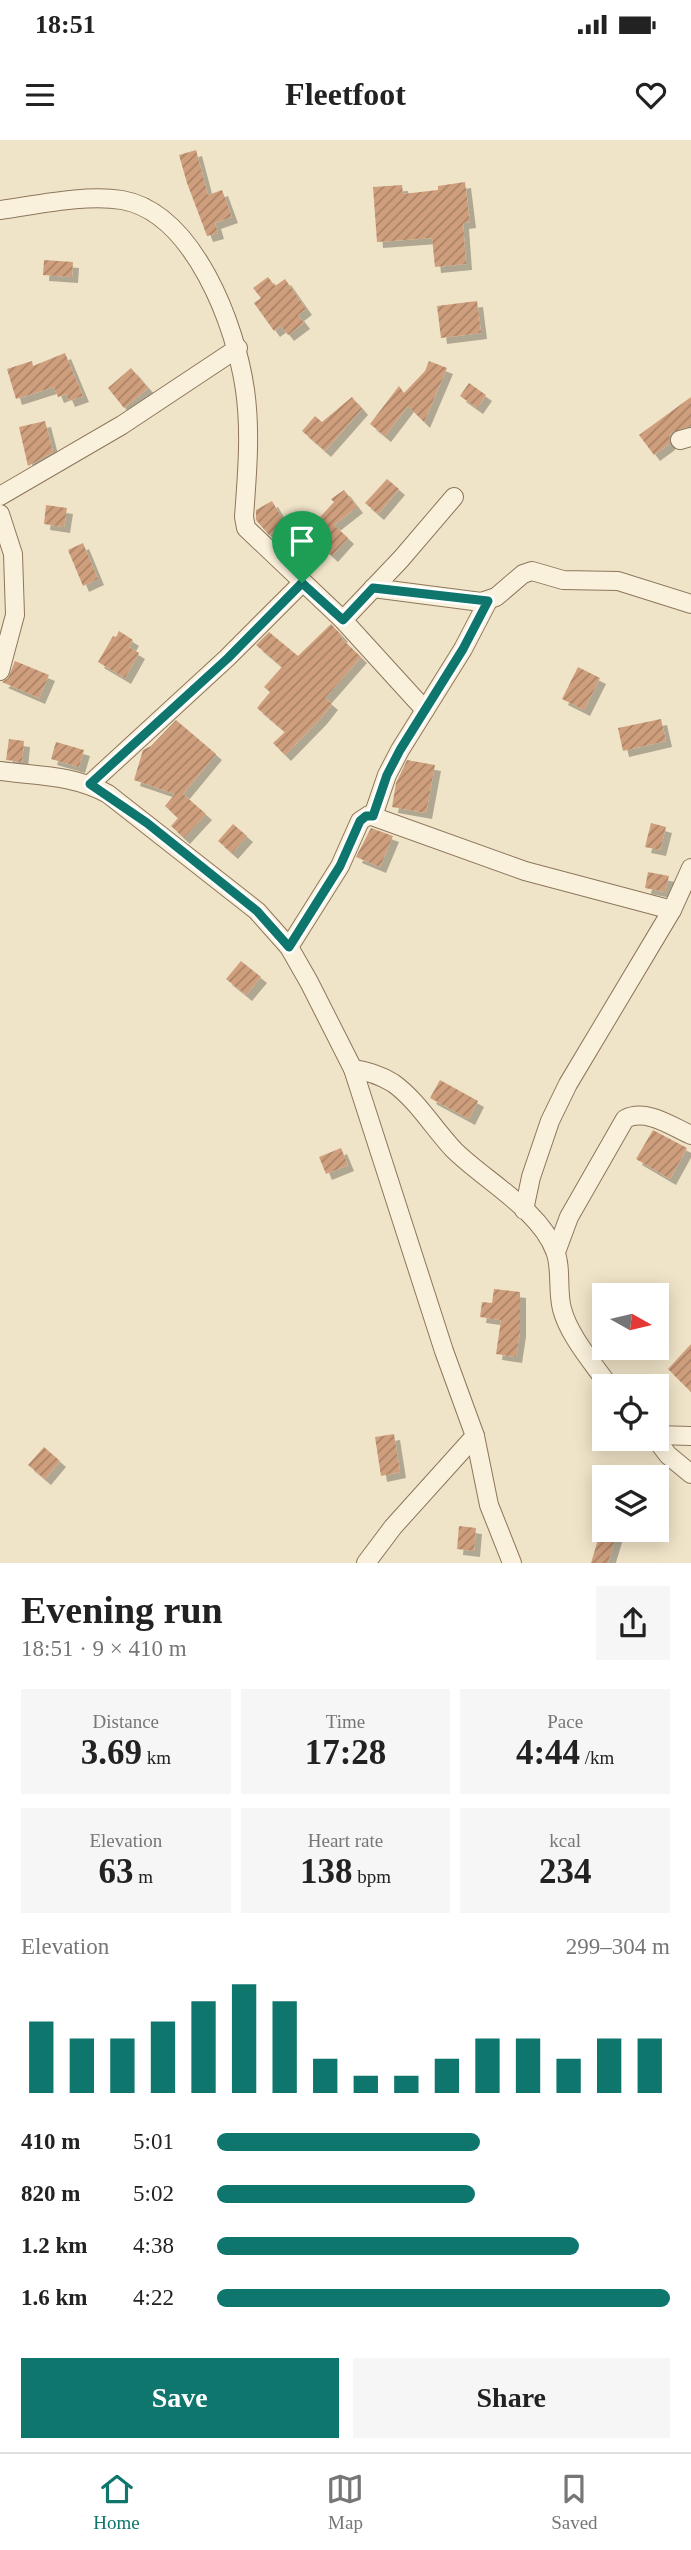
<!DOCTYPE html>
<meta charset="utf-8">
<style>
body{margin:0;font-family:"Times New Roman",serif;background:#f6f6f6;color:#222;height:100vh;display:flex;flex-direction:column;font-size:26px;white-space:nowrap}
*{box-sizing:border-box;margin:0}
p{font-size:23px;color:#767676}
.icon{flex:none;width:38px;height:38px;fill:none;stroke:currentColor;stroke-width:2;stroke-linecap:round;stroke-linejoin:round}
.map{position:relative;height:1423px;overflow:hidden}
.details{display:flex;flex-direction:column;background:#fff;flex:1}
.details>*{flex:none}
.needle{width:46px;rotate:98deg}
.tools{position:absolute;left:592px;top:1143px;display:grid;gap:14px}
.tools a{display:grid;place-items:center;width:77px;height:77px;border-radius:0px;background:#fff;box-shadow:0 4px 18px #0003;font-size:35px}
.pin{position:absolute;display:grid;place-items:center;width:60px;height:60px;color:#fff;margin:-72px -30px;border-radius:50% 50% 50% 0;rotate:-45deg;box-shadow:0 0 7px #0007}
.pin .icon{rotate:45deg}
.round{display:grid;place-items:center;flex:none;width:74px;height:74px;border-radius:0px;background:#f6f6f6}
.headline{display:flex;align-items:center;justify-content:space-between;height:119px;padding:0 21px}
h1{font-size:38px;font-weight:600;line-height:52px}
.metrics{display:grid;grid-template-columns:repeat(3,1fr);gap:10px;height:119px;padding:7px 21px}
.metrics div{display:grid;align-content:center;border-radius:0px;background:#f6f6f6;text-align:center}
.metrics b{font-size:35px;font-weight:600}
.metrics small{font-size:19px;font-weight:400}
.metrics p{font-size:19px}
.chart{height:196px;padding:14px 21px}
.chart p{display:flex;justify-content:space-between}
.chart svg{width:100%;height:126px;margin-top:7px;stroke:#0f766e;stroke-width:6}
.action{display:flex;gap:14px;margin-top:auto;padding:14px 21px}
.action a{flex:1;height:80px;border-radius:0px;background:#0f766e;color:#fff;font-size:28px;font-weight:600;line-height:80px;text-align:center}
.action a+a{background:#f6f6f6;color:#222}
ul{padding:0 21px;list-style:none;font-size:23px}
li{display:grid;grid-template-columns:112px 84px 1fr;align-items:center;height:52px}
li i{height:18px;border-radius:9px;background:#0f766e}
.status{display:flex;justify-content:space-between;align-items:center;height:49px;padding:0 35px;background:#fff;direction:ltr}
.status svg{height:19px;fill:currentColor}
header{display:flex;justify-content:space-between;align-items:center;height:91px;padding:0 21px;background:#fff;font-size:32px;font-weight:600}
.tab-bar{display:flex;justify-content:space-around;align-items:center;height:98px;border-top:2px solid #e0e0e0;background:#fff;font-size:19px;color:#767676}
.tab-bar a{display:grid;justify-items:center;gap:4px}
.tab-bar .active{color:#0f766e}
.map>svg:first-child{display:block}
.building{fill:url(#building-hatch);filter:url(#shadow)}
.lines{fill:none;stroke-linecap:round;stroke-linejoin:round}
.minor-casing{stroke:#8d765c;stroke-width:20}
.minor{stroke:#faf1dc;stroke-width:18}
.route-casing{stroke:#fff;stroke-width:14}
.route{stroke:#0f766e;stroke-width:9}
</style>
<div class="status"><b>18:51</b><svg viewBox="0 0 49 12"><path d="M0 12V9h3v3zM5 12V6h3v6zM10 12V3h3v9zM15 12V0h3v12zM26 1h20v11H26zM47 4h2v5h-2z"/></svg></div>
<header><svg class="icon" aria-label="menu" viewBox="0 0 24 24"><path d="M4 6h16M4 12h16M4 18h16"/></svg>Fleetfoot<svg class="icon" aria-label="heart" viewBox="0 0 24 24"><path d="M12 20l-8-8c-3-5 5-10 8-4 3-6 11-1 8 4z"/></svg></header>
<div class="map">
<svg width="691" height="1423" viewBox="0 0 691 1423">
<defs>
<pattern id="building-hatch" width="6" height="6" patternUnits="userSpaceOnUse" patternTransform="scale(1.75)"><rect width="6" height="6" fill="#cf9f7d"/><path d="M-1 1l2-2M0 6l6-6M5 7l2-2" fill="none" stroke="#a98266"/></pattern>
<filter id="shadow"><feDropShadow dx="6" dy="6" stdDeviation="0" flood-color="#0004"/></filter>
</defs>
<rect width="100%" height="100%" fill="#f0e4c8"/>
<g class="building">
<path d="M 196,10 L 208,55 L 222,50 L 232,77 L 215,83 L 218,93 L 207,96 L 187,43 L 179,15 Z"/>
<path d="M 465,42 L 470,82 L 463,83 L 466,124 L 435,127 L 432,98 L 377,102 L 373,47 L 402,45 L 403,54 L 438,50 L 438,46 Z"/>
<path d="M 44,120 L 73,122 L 72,137 L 43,135 Z"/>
<path d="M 268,137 L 275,146 L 285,139 L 306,169 L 298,175 L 304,183 L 288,195 L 281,186 L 274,191 L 254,163 L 261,158 L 253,148 Z"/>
<path d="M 477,161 L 481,193 L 441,198 L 437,166 Z"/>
<path d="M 65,213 L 83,256 L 69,261 L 66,254 L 58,257 L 54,247 L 16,259 L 7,229 L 32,221 L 33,226 Z"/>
<path d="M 429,221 L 447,228 L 424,282 L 408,266 L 385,296 L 370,284 L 399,246 L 404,253 L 425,231 Z"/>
<path d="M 131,228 L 148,248 L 124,268 L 108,248 Z"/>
<path d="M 469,243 L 486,255 L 477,268 L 460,256 Z"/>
<path d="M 352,257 L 362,269 L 325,311 L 302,291 L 315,276 L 322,282 Z"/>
<path d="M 691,257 L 691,286 L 672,292 L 669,296 L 669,304 L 654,315 L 639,295 Z"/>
<path d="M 45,281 L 53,312 L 28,326 L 19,287 Z"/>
<path d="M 387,339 L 399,349 L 378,374 L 365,363 Z"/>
<path d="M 344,350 L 357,367 L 334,385 L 348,398 L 332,416 L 314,400 L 302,409 L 296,403 L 334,362 L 331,359 Z"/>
<path d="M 272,361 L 286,385 L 269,395 L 256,380 L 256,370 Z"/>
<path d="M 46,365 L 67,368 L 64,387 L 44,384 Z"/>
<path d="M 83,403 L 98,439 L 83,446 L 68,410 Z"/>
<path d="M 331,484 L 342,496 L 340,497 L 361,517 L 325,558 L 332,564 L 321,578 L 285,615 L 273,603 L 285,592 L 257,568 L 270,552 L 264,547 L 282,527 L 256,505 L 269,492 L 298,516 Z"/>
<path d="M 119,491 L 133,500 L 129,507 L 139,513 L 125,538 L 98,522 L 113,496 L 116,497 Z"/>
<path d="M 15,521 L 49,535 L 39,558 L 2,542 L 8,538 Z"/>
<path d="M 578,527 L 600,538 L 584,570 L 562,559 Z"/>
<path d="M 661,579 L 666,601 L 623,611 L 618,588 Z"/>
<path d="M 176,580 L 216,614 L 183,654 L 206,674 L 184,698 L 171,686 L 178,678 L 165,666 L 175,654 L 134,640 L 143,610 L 151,606 Z"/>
<path d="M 9,599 L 24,601 L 22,622 L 6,620 Z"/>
<path d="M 56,602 L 84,610 L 79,627 L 51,619 Z"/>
<path d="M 407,620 L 435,625 L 426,673 L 392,667 L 396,643 Z"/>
<path d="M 651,683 L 666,687 L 660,710 L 645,707 Z"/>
<path d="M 233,684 L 247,696 L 232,713 L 218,701 Z"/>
<path d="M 371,688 L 393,696 L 380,727 L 356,717 Z"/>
<path d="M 648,732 L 669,736 L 665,752 L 645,748 Z"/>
<path d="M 241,821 L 261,837 L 246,855 L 226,839 Z"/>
<path d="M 440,940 L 478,961 L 469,979 L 430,958 Z"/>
<path d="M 653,990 L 687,1008 L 670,1039 L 636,1019 Z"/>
<path d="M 341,1008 L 348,1025 L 326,1034 L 319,1017 Z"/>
<path d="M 494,1149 L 520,1152 L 520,1191 L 516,1217 L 496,1214 L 501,1180 L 480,1177 L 482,1162 L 492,1163 Z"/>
<path d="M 691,1204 L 691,1252 L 668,1229 Z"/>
<path d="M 394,1294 L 400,1332 L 381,1336 L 375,1297 Z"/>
<path d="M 44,1307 L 60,1321 L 45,1339 L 28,1325 Z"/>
<path d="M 459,1386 L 476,1388 L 474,1411 L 457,1409 Z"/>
<path d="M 601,1390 L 618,1390 L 608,1423 L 591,1423 Z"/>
</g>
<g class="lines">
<defs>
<g id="minor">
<path d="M 0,70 C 37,65 85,54 122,60 C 194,73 236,186 245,250 C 251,292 247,335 244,377 L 246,388 L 343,480 L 425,570"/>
<path d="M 680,300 L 691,297"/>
<path d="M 0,356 L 122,285 L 238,208"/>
<path d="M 0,374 L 13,414 L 15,475 L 0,531"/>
<path d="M 373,448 L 481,462 L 496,457 L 523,434 L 532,431 L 563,440 L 618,441 L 691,464"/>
<path d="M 343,480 L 401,419 L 454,357"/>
<path d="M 0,631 C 38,636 74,635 108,654 L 257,771 L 289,807 L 309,842 L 353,929 L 444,1211 L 475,1296 L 489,1365 L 512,1423"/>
<path d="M 90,644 L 227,518 L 302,443"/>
<path d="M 373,676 L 387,635 L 400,610 L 463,509 L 488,461"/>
<path d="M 289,807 L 340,726 L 360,681 L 369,675 L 525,731 L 672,770"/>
<path d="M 353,929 C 368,931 380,935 393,943 C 417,960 434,989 454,1010 C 484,1040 540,1070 555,1111 C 562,1128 557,1151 562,1169 C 569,1196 593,1223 609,1246"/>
<path d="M 524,1070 L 531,1037 L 550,981 L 568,944 L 672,770 L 691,728"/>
<path d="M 556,1112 L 569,1077 L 625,979 C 646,968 671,986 691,995"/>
<path d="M 656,1295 L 691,1296"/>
<path d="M 655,1298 L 668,1315 L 691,1334"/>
<path d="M 366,1423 L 393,1387 L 475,1296"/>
</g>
</defs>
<use href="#minor" class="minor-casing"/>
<use href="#minor" class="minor"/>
</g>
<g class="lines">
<defs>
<path id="route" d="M 302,443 L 343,480 L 373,448 L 488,461 L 463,509 L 400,610 L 387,635 L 373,676 L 366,676 L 360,681 L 340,726 L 289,807 L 257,771 L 147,683 L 90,644 L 228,518 Z"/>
</defs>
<use href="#route" class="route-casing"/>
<use href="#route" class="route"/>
</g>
</svg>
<div class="tools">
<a><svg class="needle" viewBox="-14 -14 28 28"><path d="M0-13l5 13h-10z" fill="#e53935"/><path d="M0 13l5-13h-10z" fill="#767676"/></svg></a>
<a><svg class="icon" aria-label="locate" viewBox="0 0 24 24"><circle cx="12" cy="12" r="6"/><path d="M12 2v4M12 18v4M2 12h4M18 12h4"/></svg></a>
<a><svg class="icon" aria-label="layers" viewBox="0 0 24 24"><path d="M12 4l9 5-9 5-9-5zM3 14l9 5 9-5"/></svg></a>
</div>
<div class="pin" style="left:302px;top:443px;background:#1e9e55"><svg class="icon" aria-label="arrive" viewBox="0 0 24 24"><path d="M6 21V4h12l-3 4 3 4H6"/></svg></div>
</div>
<section class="details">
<div class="headline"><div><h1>Evening run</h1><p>18:51 · 9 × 410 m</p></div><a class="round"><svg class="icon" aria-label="share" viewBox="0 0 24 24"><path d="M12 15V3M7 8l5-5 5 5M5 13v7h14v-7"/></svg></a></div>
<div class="metrics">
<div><p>Distance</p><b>3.69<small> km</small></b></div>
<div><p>Time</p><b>17:28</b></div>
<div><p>Pace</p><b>4:44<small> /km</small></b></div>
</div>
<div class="metrics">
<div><p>Elevation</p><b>63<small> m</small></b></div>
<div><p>Heart rate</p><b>138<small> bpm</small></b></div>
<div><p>kcal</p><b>234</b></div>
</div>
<div class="chart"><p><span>Elevation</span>299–304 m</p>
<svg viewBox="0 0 160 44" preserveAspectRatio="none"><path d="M5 44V19M15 44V25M25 44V25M35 44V19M45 44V12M55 44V6M65 44V12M75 44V32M85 44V38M95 44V38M105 44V32M115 44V25M125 44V25M135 44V32M145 44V25M155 44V25"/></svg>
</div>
<ul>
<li><b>410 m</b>5:01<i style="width:58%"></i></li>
<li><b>820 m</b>5:02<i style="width:57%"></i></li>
<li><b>1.2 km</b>4:38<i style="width:80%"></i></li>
<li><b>1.6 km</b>4:22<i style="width:100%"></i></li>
</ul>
<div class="action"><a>Save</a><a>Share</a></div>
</section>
<nav class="tab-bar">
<a class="active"><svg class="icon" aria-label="home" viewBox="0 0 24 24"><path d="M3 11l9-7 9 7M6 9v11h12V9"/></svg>Home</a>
<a><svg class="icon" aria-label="map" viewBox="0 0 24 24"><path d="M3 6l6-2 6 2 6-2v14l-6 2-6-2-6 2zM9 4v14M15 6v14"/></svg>Map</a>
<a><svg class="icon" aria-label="saved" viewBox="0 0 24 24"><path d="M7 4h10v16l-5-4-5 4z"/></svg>Saved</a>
</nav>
